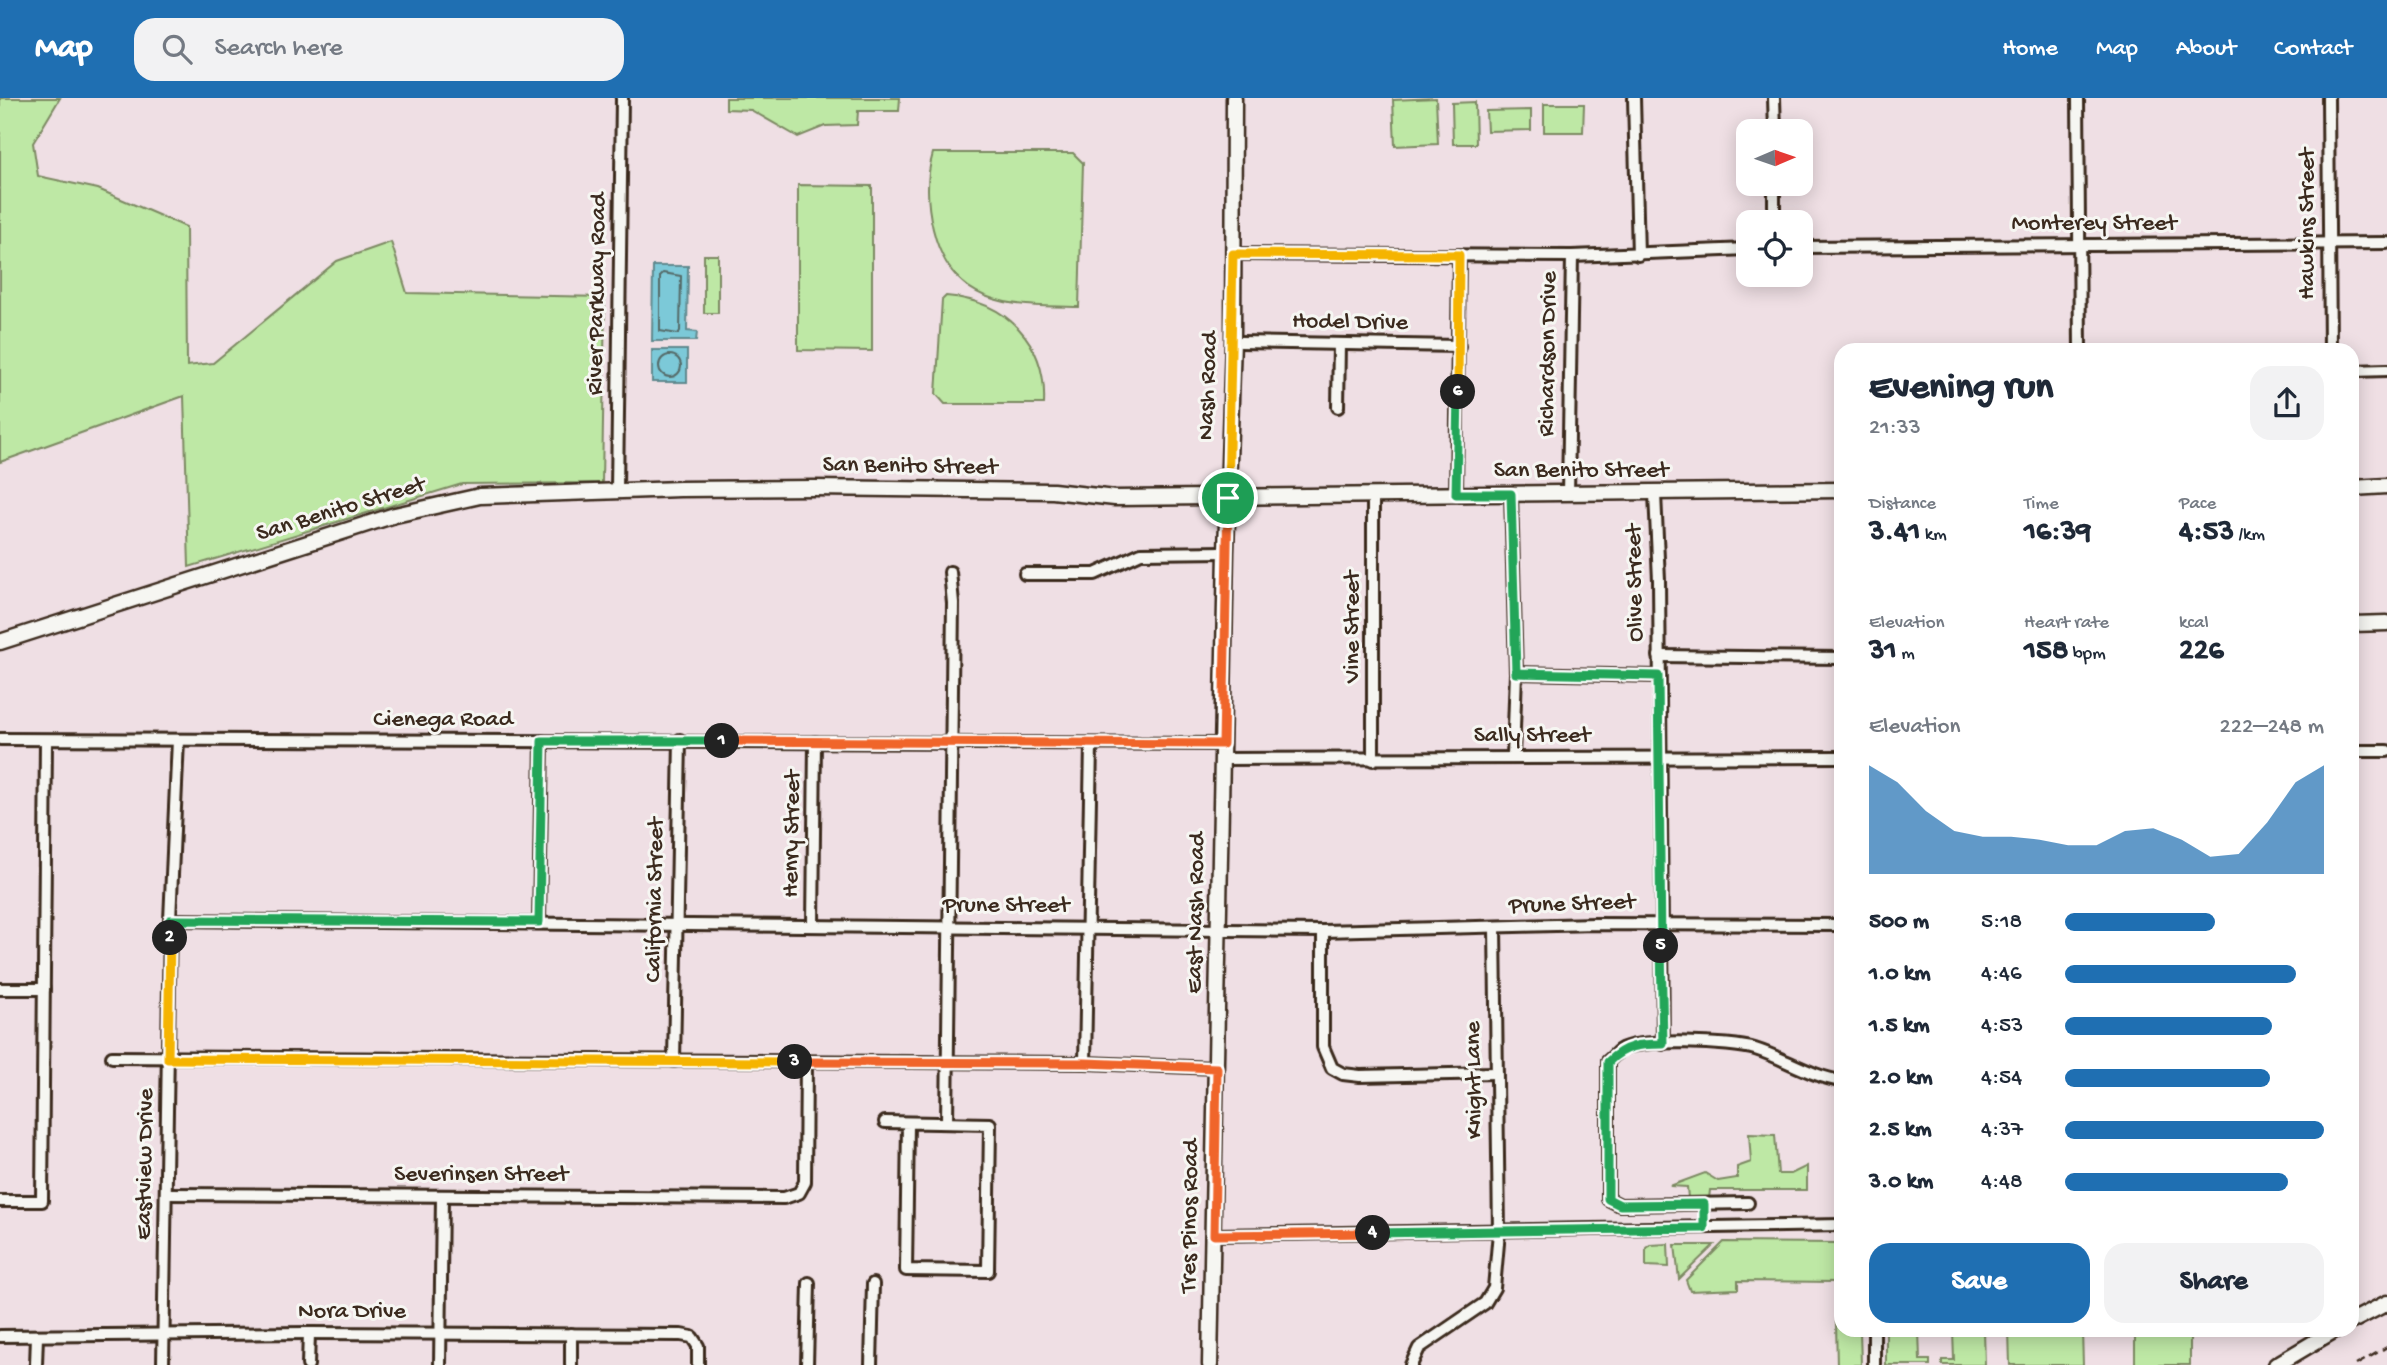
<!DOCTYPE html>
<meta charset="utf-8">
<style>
body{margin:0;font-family:"Gochi Hand",sans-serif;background:#f2f2f3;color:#1f2937;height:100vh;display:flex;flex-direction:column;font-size:26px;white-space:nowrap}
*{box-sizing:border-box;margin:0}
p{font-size:23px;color:#747a83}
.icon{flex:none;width:38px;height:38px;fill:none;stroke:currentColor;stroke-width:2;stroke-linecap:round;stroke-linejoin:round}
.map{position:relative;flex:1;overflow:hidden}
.sheet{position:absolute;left:1834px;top:245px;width:525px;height:994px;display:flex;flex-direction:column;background:#fff;border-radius:21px;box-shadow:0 4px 18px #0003}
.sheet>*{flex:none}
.needle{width:46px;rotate:88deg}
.controls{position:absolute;left:1736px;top:21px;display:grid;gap:14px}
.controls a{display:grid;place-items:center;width:77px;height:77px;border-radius:14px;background:#fff;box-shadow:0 4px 18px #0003;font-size:35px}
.pin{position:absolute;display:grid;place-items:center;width:60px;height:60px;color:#fff;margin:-30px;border:4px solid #fff;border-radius:50%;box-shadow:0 2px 7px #0007}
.km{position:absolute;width:35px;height:35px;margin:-18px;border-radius:50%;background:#222;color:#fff;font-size:19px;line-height:35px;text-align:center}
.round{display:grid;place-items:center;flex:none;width:74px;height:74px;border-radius:21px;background:#f2f2f3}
.head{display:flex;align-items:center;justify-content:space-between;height:119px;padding:0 35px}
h1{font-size:38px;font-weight:800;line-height:52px}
.stats{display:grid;grid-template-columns:repeat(3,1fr);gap:10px;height:119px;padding:7px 35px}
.stats div{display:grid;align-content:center}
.stats b{font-size:30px;font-weight:800}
.stats small{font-size:19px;font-weight:400}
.stats p{font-size:19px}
.chart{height:196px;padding:14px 35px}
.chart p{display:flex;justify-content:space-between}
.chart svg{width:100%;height:126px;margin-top:7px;fill:#1f6fb2;opacity:.7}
.action{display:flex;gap:14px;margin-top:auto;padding:14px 35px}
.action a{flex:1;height:80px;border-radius:21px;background:#1f6fb2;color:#fff;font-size:28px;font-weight:800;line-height:80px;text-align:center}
.action a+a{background:#f2f2f3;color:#1f2937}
ul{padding:0 35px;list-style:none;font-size:23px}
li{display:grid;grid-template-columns:112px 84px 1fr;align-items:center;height:52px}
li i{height:18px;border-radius:9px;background:#1f6fb2}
header{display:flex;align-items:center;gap:42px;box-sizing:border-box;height:98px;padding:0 35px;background:#1f6fb2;color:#fff}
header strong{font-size:33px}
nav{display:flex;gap:38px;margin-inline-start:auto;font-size:24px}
.search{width:490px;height:63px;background:#f2f2f3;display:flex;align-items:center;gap:18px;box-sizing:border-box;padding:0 24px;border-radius:21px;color:#747a83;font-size:26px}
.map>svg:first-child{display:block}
.green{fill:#bee8a5;stroke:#7c8962;stroke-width:2}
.water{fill:#7bc9d8;stroke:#61898e;stroke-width:2}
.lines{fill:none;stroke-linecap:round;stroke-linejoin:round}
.shore{stroke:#556a68;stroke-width:2}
.street-casing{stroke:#3b2a1e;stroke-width:16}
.secondary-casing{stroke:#3b2a1e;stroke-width:19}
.street{stroke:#f6f6f2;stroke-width:10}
.secondary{stroke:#f6f6f2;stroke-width:14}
.rail{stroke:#3b2a1e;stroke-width:2.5;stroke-dasharray:10 5;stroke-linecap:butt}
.split-1-casing{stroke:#fff;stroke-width:14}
.split-2-casing{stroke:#fff;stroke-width:14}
.split-3-casing{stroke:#fff;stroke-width:14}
.split-4-casing{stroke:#fff;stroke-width:14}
.split-5-casing{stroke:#fff;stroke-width:14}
.split-6-casing{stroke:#fff;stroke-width:14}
.split-7-casing{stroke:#fff;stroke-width:14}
.split-1{stroke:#f0652b;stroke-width:9}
.split-2{stroke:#22a559;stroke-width:9}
.split-3{stroke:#f5b400;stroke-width:9}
.split-4{stroke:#f0652b;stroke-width:9}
.split-5{stroke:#22a559;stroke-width:9}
.split-6{stroke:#22a559;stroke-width:9}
.split-7{stroke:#f5b400;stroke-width:9}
.labels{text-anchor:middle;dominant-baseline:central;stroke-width:6;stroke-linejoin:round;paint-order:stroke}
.street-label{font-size:24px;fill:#3b2a1e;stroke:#f6f6f2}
</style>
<header>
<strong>Map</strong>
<div class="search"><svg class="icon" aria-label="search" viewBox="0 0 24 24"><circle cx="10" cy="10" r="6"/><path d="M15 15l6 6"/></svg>Search here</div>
<nav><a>Home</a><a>Map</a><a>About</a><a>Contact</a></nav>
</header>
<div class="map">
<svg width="2387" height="1267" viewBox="0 0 2387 1267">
<rect width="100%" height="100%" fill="#efdfe4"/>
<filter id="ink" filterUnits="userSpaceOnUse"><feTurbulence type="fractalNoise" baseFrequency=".0143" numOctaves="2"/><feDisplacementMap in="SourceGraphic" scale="14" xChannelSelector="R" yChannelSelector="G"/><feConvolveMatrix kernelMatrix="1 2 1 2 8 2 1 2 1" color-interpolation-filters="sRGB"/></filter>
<g filter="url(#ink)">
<g class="green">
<path d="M 0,0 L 60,0 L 33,45 L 38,78 L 98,91 L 186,129 L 187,268 L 213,265 L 337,163 L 391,144 L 407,195 L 605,199 L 602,385 L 462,386 L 189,469 L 184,298 L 0,364 Z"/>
<path d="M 726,0 L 900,0 L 899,13 L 858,13 L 857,27 L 825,28 L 798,39 L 751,12 L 726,11 Z"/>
<path d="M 1436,0 L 1438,46 L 1395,48 L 1393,2 Z"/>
<path d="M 1475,4 L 1476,46 L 1453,46 L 1452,5 Z"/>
<path d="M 1544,6 L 1584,6 L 1583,34 L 1544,34 Z"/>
<path d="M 1531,12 L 1531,32 L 1487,33 L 1486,13 Z"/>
<path d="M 933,55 L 1073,55 L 1083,65 L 1079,209 C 1010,208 952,209 933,131 C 927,106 926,79 933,55 Z"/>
<path d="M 798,87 L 872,88 L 872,253 L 798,252 Z"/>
<rect x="704" y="157" width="14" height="58"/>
<path d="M 946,198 C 1007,203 1047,245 1044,306 L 945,306 L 936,296 L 942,202 Z"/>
<path d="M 1749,1036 L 1775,1037 L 1778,1076 L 1791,1076 L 1807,1068 L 1807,1092 L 1710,1092 L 1709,1101 L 1688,1100 L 1687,1089 L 1670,1088 L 1705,1075 L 1718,1083 L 1737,1080 L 1737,1069 L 1751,1064 Z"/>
<path d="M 1724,1144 L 1841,1145 L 1841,1232 L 1860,1232 L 1861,1267 L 1837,1267 L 1835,1184 L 1738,1183 L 1738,1191 L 1690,1193 L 1686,1182 Z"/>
<path d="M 1668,1146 L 1669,1169 L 1646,1168 L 1646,1150 L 1650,1147 Z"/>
<path d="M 1675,1147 L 1714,1147 L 1679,1181 Z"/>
<path d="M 1886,1232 L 1919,1232 L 1920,1262 L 1930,1262 L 1930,1267 L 1886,1267 Z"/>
<path d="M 1953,1232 L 1984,1232 L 1985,1267 L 1942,1267 L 1942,1262 L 1954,1262 Z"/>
<path d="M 2009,1232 L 2082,1232 L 2083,1267 L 2010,1267 Z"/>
<rect x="2135" y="1232" width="55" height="35"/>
</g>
<g class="water">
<path d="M 653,168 L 688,168 L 687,233 L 697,234 L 696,243 L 652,243 Z"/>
<rect x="652" y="252" width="35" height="32"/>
</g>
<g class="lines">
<g class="shore">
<path d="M 663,175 L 681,178 L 680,233 L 678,236 L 660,233 L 660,178 Z"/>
<circle cx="670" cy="268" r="11"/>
</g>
<defs>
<g id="street">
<path d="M 1634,0 L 1638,157"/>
<path d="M 1774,0 L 1775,33"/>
<path d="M 2078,0 L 2080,252"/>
<path d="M 2328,0 L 2330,252"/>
<path d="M 1774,124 L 1774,86"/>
<path d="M 1801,149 L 2387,145"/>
<path d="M 1233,156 L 1572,158 L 1748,151"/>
<path d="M 1241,244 L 1459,248"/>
<path d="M 2352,273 L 2387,272"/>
<path d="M 1338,309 L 1339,246"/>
<path d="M 617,393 L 622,0"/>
<path d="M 1456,396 L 1459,157"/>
<path d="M 1511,396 L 1516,575 L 1513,658"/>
<path d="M 1568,396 L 1572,158"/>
<path d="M 1655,396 L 1659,482 L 1663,946"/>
<path d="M 1025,476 L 1095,476 L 1141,455 L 1226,454"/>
<path d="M 1659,558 L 1841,560"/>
<path d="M 1516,575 L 1658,578"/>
<path d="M 0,641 L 1223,646"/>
<path d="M 2352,653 L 2387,653"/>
<path d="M 1223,661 L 1841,659"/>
<path d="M 1373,662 L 1373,397"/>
<path d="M 170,822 L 1323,833 L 1595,826 L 1841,827"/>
<path d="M 539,824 L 542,643"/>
<path d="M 813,827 L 815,644"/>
<path d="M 1323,833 L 1323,949 L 1332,970 L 1343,976 L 1360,978 L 1495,975"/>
<path d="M 0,891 L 44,891"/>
<path d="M 112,959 L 1085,965 L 1217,970"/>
<path d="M 674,963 L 680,642"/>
<path d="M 1085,965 L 1091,647"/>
<path d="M 885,1024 L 990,1026 L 988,1173 L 906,1172 L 908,1025"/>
<path d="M 947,1025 L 953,505 L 950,474"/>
<path d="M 168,1096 L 784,1100 L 799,1095 L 805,1084 L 806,964"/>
<path d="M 0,1103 L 42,1103 L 46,643"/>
<path d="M 1748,1105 L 1620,1107 L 1608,1101 L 1608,963 C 1612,960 1616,955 1620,952 C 1637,940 1733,944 1755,951 C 1784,960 1810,978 1841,983"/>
<path d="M 1214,1137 L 1841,1127"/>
<path d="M 1874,1232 L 1874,1267"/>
<path d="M 0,1238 L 309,1235 L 681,1237 L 692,1239 L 698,1248 L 698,1267"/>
<path d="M 36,1267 L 37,1238"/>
<path d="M 163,1267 L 170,822 L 178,642"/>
<path d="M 308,1267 L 309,1235"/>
<path d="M 440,1267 L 442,1098"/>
<path d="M 571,1267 L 571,1236"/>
<path d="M 807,1267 L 809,1185"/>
<path d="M 871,1267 L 873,1186"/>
<path d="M 1411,1267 L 1419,1250 L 1485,1205 L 1494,1190 L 1499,1134 L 1495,830"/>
</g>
<g id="secondary">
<path d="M 2352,390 L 2387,388"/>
<path d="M 2352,526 L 2387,525"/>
<path d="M 0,544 L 395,417 L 480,398 L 680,391 L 814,390 L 1053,393 L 1115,400 L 1841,392"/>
<path d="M 2352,1223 L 2387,1205"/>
<path d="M 1210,1267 L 1226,454 L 1233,243 L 1234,0"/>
<path d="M 2276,1267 L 2335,1232"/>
</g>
</defs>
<use href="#street" class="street-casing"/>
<use href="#secondary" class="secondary-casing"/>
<use href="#street" class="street"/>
<use href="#secondary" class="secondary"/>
<path class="rail" d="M 2356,1267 L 2387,1249"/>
</g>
</g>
<g class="lines" filter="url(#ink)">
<defs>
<path id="split-1" d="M 722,643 L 1223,646 L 1228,400"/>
<path id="split-2" d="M 170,840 L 170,822 L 539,824 L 542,643 L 722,643"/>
<path id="split-3" d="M 170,840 L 168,961 L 795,964"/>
<path id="split-4" d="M 795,964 L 1085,965 L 1217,970 L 1214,1137 L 1373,1135"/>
<path id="split-5" d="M 1373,1135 L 1704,1130 L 1704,1106 L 1620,1107 L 1608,1101 L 1608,964 C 1625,947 1640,946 1663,946 L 1661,848"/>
<path id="split-6" d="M 1458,294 L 1456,396 L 1511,396 L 1516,575 L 1658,578 L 1661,848"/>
<path id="split-7" d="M 1228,400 L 1233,156 L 1459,157 L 1458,294"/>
</defs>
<use href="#split-1" class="split-1-casing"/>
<use href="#split-2" class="split-2-casing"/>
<use href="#split-3" class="split-3-casing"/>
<use href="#split-4" class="split-4-casing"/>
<use href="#split-5" class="split-5-casing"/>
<use href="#split-6" class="split-6-casing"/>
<use href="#split-7" class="split-7-casing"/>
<use href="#split-1" class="split-1"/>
<use href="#split-2" class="split-2"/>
<use href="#split-3" class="split-3"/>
<use href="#split-4" class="split-4"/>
<use href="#split-5" class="split-5"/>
<use href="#split-6" class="split-6"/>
<use href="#split-7" class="split-7"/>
</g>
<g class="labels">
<g class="street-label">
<text x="2094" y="126">Monterey Street</text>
<text transform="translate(2308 126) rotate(-90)">Hawkins Street</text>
<text transform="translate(598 196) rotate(-89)">River Parkway Road</text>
<text transform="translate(1350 225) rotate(1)">Hodel Drive</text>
<text transform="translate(1549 256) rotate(-89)">Richardson Drive</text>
<text transform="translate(1209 288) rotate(-88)">Nash Road</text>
<text transform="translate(910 369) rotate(1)">San Benito Street</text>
<text x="1581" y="373">San Benito Street</text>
<text transform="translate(341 412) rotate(-17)">San Benito Street</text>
<text transform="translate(1636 485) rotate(-91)">Olive Street</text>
<text transform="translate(1353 529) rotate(-90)">Vine Street</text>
<text x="443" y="622">Cienega Road</text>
<text x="1532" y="638">Sally Street</text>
<text transform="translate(793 736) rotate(-89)">Henry Street</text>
<text transform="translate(656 802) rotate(-89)">California Street</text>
<text transform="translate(1572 807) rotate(-2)">Prune Street</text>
<text x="1006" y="808">Prune Street</text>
<text transform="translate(1197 815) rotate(-89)">East Nash Road</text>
<text transform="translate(1475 982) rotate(-91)">Knight Lane</text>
<text transform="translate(146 1066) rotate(-89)">Eastview Drive</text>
<text x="481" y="1077">Severinsen Street</text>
<text transform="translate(1191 1118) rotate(-89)">Tres Pinos Road</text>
<text x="352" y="1214">Nora Drive</text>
</g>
</g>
</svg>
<div class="controls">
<a><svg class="needle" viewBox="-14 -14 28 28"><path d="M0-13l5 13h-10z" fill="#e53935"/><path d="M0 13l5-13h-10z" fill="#747a83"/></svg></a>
<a><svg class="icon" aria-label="locate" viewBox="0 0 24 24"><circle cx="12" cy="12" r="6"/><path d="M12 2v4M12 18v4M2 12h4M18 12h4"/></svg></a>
</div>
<div class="pin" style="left:1228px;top:400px;background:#1e9e55"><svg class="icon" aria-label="arrive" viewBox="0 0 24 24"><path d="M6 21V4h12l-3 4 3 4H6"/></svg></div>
<b class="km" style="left:722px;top:643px">1</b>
<b class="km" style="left:170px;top:840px">2</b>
<b class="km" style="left:795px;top:964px">3</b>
<b class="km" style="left:1373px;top:1135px">4</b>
<b class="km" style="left:1661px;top:848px">5</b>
<b class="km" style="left:1458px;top:294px">6</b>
<section class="sheet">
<div class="head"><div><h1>Evening run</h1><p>21:33</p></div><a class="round"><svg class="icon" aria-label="share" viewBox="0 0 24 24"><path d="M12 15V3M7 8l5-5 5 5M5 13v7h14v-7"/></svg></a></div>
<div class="stats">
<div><p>Distance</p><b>3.41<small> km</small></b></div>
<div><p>Time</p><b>16:39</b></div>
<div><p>Pace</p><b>4:53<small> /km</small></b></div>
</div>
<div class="stats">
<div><p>Elevation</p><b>31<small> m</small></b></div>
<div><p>Heart rate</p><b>158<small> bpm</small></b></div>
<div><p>kcal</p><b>226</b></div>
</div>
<div class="chart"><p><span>Elevation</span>222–248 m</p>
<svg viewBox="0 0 160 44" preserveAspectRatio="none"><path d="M0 44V6L10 12L20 22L30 29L40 31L50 31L60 32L70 34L80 34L90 29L100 28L110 32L120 38L130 37L140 26L150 12L160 6V44z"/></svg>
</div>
<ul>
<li><b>500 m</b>5:18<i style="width:58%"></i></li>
<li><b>1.0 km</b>4:46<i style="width:89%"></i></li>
<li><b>1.5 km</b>4:53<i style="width:80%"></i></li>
<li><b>2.0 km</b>4:54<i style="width:79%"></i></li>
<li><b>2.5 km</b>4:37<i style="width:100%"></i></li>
<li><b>3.0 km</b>4:48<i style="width:86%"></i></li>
</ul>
<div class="action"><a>Save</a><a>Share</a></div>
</section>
</div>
